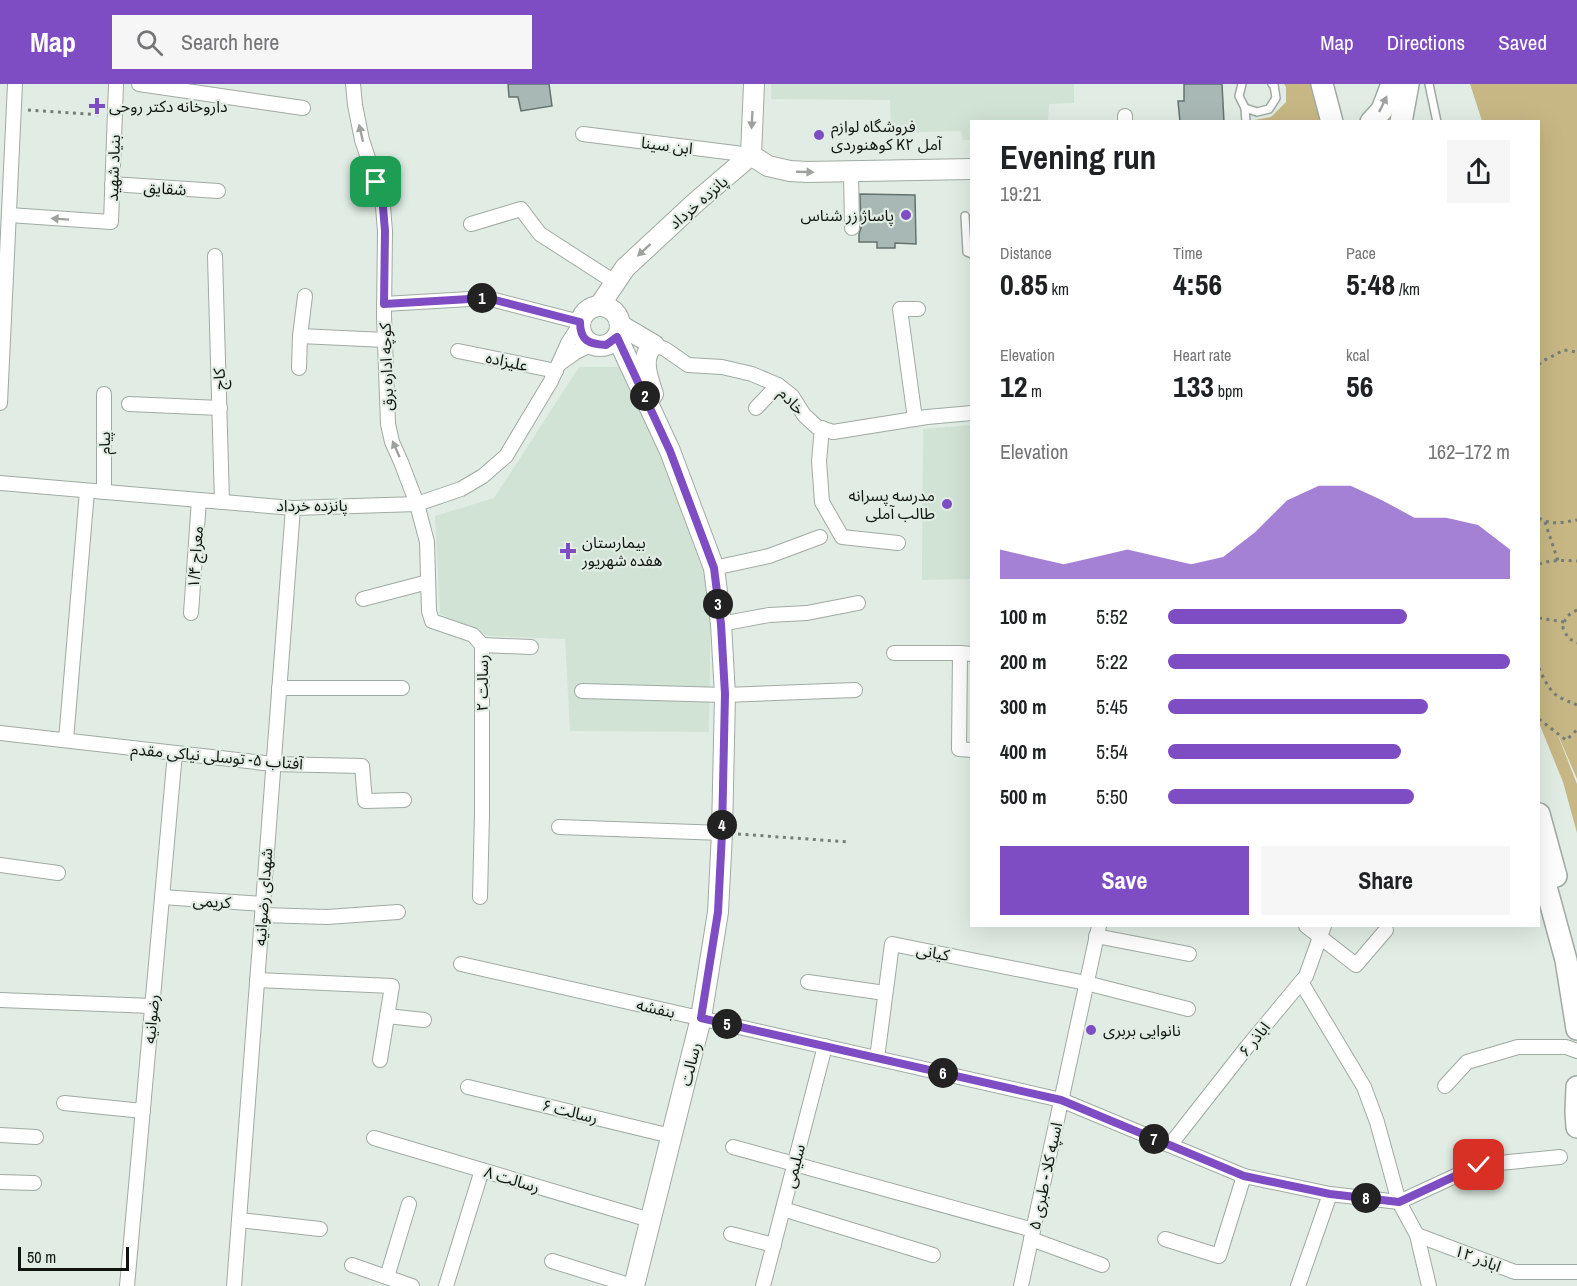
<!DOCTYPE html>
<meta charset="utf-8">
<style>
body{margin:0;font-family:"Archivo Narrow","Noto Sans Arabic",sans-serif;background:#f6f6f6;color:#202124;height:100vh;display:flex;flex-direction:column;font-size:22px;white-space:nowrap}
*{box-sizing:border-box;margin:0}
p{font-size:20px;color:#757577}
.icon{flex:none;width:33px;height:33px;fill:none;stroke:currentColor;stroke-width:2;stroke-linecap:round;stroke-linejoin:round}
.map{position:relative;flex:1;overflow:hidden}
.panel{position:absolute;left:970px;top:36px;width:570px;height:807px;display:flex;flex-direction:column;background:#fff;border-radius:0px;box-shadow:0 6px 24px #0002}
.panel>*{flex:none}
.scale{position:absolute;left:18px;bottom:15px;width:111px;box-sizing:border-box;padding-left:6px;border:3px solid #101410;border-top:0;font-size:16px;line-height:21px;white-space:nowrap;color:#101410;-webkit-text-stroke:4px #e1ede4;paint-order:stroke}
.pin{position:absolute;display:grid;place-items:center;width:51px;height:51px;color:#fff;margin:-26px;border-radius:12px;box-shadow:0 3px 9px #0006}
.km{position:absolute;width:30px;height:30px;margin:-15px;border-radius:50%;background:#222;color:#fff;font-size:16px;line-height:30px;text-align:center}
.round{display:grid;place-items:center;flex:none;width:63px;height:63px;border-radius:0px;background:#f6f6f6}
.overview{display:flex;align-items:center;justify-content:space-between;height:102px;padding:0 30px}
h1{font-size:33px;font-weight:800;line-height:45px}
.metrics{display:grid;grid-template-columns:repeat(3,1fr);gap:9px;height:102px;padding:6px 30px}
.metrics div{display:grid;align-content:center}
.metrics b{font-size:30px;font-weight:800}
.metrics small{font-size:16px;font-weight:400}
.metrics p{font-size:16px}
.chart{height:168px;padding:12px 30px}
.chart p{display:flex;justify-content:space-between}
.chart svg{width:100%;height:108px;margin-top:6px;fill:#7e4cc3;opacity:.7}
.cta{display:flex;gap:12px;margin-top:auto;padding:12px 30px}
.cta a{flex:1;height:69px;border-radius:0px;background:#7e4cc3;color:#fff;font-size:24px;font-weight:800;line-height:69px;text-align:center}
.cta a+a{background:#f6f6f6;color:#202124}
ul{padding:0 30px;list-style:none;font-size:20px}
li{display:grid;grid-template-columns:96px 72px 1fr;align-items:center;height:45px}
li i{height:15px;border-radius:8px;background:#7e4cc3}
header{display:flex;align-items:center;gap:36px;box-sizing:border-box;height:84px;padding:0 30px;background:#7e4cc3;color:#fff}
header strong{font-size:28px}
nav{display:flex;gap:33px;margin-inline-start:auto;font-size:21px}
.search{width:420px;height:54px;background:#f6f6f6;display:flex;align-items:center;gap:15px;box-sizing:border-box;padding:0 21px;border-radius:0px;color:#757577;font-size:22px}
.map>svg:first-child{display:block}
.built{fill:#d1e3d5}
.green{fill:#c7b784}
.building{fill:#a8b8b4;stroke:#64726f;stroke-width:1.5}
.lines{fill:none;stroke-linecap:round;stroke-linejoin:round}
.service-casing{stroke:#9faaa2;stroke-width:10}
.minor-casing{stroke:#9faaa2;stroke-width:16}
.secondary-casing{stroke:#9faaa2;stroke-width:22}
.primary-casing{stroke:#9faaa2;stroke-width:24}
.path{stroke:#767e78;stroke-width:3;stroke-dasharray:3 4.5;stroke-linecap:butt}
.service{stroke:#fff;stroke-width:7}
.minor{stroke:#fff;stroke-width:14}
.secondary{stroke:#fff;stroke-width:20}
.primary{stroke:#fff;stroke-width:21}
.oneway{fill:#9fa19f}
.route-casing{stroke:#fff;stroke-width:12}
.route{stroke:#7e4cc3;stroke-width:8}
.poi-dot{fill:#7e4cc3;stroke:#e1ede4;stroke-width:2}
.labels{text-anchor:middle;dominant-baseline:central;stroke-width:4.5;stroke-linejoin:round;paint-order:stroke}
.poi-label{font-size:16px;fill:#101410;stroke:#e1ede4;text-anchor:start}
.street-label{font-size:16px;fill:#101410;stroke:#e1ede4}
</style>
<header>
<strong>Map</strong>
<div class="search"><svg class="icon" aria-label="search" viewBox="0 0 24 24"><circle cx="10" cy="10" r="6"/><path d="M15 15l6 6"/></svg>Search here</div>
<nav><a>Map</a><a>Directions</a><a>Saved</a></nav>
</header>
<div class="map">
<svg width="1577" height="1202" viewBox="0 0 1577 1202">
<rect width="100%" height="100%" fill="#e1ede4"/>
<g class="built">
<path d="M 771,0 L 1074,0 L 1074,19 L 1049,20 L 1048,37 L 972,38 L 972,56 L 963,56 L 961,47 L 891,49 L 890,16 L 771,15 Z"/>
<path d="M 579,283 L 630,283 L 711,500 L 709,648 L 570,647 L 565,555 L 489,552 L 440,530 L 435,432 L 494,414 Z"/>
<path d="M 972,341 L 972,495 L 922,496 L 923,345 Z"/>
</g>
<g class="green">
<path d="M 1284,0 L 1315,0 L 1324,37 L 1254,38 L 1254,36 L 1271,33 L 1286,18 L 1286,3 Z"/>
<path d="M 1470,0 L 1577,0 L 1577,695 L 1555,644 L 1577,700 L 1577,749 L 1563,698 L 1539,639 L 1539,38 L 1482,37 Z"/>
</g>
<g class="building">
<path d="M 508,0 L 549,0 L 552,22 L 521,27 L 518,13 L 509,13 Z"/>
<path d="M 1184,0 L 1222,0 L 1224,38 L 1180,38 L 1178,17 L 1184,17 Z"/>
<path d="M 860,110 L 915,111 L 916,160 L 895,159 L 895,164 L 877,164 L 877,158 L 859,158 L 859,150 L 861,144 Z"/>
</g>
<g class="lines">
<defs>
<g id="service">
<path d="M 1242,0 L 1239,12 L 1245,24 L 1246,38"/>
<path d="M 1429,0 L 1437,38"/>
<path d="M 1245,24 L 1257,28 L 1269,25 L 1276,14 L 1274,1 L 1272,0"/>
<path d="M 965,132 L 967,168 L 972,170"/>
</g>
<g id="minor">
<path d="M 139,0 L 303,24"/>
<path d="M 353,0 L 355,21 L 362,56 L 376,98 L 383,123 L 385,147 L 384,232 L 388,340 L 392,358 L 401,378 L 417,420 L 427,458 L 429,527 L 432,537 L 473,551 L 482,561 L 482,730 L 480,813"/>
<path d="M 1125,38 L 1125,32"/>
<path d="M 583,50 L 751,71"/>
<path d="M 851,87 L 852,144"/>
<path d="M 112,100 L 218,107"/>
<path d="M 9,131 L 111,138 L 116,0"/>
<path d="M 471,140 L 521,125 L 540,150 L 616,199"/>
<path d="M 215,172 L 222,418"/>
<path d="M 384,220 L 487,214 L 580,238"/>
<path d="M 300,252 L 385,256"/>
<path d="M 654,261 L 665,265 L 688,281 L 722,283 L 752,290 L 778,301 L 792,312 L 804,331 L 817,343 L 833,348 L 927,333 L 972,329"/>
<path d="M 458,267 L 556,287"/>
<path d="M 559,280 L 576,268 L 592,260"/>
<path d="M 299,284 L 300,252 L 305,212"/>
<path d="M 0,319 L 15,0"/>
<path d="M 129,320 L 220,324"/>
<path d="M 756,324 L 778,301"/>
<path d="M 915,335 L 900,225 L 918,225"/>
<path d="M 822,344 L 819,377 L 822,418 L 842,453 L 898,459"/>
<path d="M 0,399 L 293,424 L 417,420 L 461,405 L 483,392 L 506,372 L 551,297 L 568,259 L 579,242"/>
<path d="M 104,408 L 104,310"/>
<path d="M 714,484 L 769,472 L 820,453"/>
<path d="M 363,515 L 428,498"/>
<path d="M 191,529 L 199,416"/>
<path d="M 721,540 L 769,531 L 807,529 L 858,519"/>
<path d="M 482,561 L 531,563"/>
<path d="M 894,569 L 960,569 L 972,570"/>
<path d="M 960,569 L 959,665 L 972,666"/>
<path d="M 279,604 L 402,604"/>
<path d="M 582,607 L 725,611 L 855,606"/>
<path d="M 0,649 L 273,680 L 362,682 L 365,717 L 404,716"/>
<path d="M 66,656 L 87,407"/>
<path d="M 559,743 L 722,749"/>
<path d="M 0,781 L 58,789"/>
<path d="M 162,813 L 263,820"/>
<path d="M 262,831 L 327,833 L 398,828"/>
<path d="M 1306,842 L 1356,881 L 1386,846"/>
<path d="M 1096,852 L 1189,870"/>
<path d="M 461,880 L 1061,1016 L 1244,1092 L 1330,1110 L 1399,1118"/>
<path d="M 257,896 L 392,902 L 380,976"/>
<path d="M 808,898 L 885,909"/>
<path d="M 1301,898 L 1364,1003 L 1377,1038 L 1399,1118 L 1417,1151 L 1515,1188 L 1577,1188"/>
<path d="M 0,916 L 152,922"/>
<path d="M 387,932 L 424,936"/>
<path d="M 877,974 L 892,860 L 1086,899 L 1188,925"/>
<path d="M 1445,1002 L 1467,978 L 1518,963 L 1566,963 L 1577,967"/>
<path d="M 468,1003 L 671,1052"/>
<path d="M 64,1019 L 143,1027"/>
<path d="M 0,1051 L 36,1053"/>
<path d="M 374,1054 L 650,1136"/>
<path d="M 1170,1061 L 1247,963 L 1306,892 L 1324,842"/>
<path d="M 733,1063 L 1033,1146"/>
<path d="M 0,1098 L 34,1099"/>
<path d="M 1399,1118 L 1479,1081 L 1560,1073"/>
<path d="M 783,1125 L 933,1171"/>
<path d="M 239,1136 L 320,1145"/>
<path d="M 731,1150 L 774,1161"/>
<path d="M 1417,1151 L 1429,1202"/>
<path d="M 1031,1155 L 1102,1181"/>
<path d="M 1165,1155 L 1219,1172 L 1244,1092"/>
<path d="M 552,1177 L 632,1202"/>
<path d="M 352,1181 L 412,1202"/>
<path d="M 387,1193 L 409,1120"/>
<path d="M 127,1202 L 175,669"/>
<path d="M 234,1202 L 293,424"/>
<path d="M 446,1202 L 482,1086"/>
<path d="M 763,1202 L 825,962"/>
<path d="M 1021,1202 L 1099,842"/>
<path d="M 1298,1202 L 1330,1110"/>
</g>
<g id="secondary">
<path d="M 751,71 L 768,82 L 790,87 L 807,88 L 972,85"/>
<path d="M 751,71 L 754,0"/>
<path d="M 600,221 L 625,184 L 696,118 L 751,71"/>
<circle cx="600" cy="242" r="20"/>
<path d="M 620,241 L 654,261 C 639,272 648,295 653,310"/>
<path d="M 617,253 L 670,367 L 714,484 L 721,540 L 725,611 L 722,749 L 718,828 L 701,934 L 634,1202"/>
</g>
<g id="primary">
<path d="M 1322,0 L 1332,38"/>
<path d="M 1371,38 L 1382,26 L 1392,0"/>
<path d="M 1401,38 L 1408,0"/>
<path d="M 1539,730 L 1556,792"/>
<path d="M 1539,777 L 1566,876 L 1577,945"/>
<path d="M 1577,1003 L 1576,1028 L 1577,1043"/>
</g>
</defs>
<use href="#service" class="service-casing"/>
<use href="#minor" class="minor-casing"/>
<use href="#secondary" class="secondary-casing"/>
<use href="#primary" class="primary-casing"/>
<g class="path">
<path d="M 28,26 L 102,31"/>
<path d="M 1539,281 L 1541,278 L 1564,266 L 1577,268"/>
<path d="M 1539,434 C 1551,442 1564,438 1577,436"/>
<path d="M 1545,438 L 1558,477"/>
<path d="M 1539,480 C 1551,476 1564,476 1577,477"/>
<path d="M 1577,526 C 1568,530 1564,535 1563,544 L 1568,554 L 1577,559"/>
<path d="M 1539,534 L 1564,538"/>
<path d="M 1539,584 C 1544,595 1550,610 1563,615 C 1568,618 1572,618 1577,621"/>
<path d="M 1539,635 L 1566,656 L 1577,646"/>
<path d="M 738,750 L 849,758"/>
</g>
<use href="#service" class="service"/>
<use href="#minor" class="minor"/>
<use href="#secondary" class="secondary"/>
<use href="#primary" class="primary"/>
</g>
<defs><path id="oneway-solid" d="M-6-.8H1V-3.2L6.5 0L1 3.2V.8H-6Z" transform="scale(1.5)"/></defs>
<g class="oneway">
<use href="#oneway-solid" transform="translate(1383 20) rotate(-64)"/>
<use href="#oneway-solid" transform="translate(752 36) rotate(93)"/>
<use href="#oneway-solid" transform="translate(361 49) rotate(-103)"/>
<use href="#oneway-solid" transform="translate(805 88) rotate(2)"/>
<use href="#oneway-solid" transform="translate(60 135) rotate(-176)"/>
<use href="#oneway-solid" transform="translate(644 166) rotate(137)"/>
<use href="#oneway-solid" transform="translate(396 365) rotate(-114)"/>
</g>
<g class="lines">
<defs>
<path id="route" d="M 376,98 L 383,123 L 385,147 L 384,220 L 487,214 L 580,238 C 580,257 589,260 606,261 L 617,253 L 670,367 L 714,484 L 721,540 L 725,610 L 722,749 L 718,828 L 701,934 L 1061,1016 L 1244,1092 L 1330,1110 L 1399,1118 L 1479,1081"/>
</defs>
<use href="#route" class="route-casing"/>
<use href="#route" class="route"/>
</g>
<g class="poi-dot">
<path d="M94 13h6v6h6v6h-6v6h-6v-6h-6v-6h6z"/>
<circle cx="819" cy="51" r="6"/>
<circle cx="906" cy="131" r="6"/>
<circle cx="947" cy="420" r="6"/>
<path d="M565 458h6v6h6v6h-6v6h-6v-6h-6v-6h6z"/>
<circle cx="1091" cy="946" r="6"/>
</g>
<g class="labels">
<g class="poi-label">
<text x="109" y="22">داروخانه دکتر روحی</text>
<text x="831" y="42">فروشگاه لوازم<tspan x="831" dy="18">کوهنوردی K۲ آمل</tspan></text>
<text x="894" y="131" text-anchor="end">پاساژ زر شناس</text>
<text x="935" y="411" text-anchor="end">مدرسه پسرانه<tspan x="935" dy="18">طالب آملی</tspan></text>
<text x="582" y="458">بیمارستان<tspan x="582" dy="18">هفده شهریور</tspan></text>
<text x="1103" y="946">نانوایی بربری</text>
</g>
<g class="street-label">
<text transform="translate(667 61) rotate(7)">ابن سینا</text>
<text transform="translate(113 84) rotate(-88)">بنیاد شهید</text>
<text transform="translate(165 104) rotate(4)">شقایق</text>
<text transform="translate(698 118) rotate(-41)">پانزده خرداد</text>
<text transform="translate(507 277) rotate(12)">علیزاده</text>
<text transform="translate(386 283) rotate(-92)">کوچه اداره برق</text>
<text transform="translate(219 295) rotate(-92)">کاج</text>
<text transform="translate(792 317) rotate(47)">خادم</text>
<text transform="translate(104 359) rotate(-90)">پیام</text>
<text x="312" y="421">پانزده خرداد</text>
<text transform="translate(195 473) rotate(-86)">معراج ۱/۴</text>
<text transform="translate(482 599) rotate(-90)">رسالت ۲</text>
<text transform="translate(217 672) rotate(5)">آفتاب ۵- توسلی نیاکی مقدم</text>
<text transform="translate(263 813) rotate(-86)">شهدای رضوانیه</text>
<text transform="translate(212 817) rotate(4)">کریمی</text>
<text transform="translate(933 868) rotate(11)">کیانی</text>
<text transform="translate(656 924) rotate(13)">بنفشه</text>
<text transform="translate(151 935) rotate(-85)">رضوانیه</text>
<text transform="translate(1254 955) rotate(-51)">اباذر ۶</text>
<text transform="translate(690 980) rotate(-76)">رسالت</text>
<text transform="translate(570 1027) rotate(14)">رسالت ۶</text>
<text transform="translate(794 1082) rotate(-76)">سلیمی</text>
<text transform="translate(1045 1092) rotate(-78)">اسپه کلا - طبری ۵</text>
<text transform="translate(512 1095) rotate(17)">رسالت ۸</text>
<text transform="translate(1478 1174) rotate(21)">اباذر ۱۲</text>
</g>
</g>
</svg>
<div class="scale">50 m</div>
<div class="pin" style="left:376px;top:98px;background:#1e9e55"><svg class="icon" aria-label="arrive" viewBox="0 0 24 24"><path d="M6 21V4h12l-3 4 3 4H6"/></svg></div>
<div class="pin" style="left:1479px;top:1081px;background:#d93025"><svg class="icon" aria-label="check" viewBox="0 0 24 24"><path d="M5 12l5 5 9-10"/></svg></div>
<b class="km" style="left:482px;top:214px">1</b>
<b class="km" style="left:645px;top:312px">2</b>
<b class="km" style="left:718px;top:520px">3</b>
<b class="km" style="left:722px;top:741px">4</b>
<b class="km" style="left:727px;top:940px">5</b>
<b class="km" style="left:943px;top:989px">6</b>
<b class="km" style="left:1154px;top:1055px">7</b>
<b class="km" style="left:1366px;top:1114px">8</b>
<section class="panel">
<div class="overview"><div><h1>Evening run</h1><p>19:21</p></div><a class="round"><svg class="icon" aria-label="share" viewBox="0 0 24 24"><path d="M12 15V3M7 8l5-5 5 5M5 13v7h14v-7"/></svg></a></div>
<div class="metrics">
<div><p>Distance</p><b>0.85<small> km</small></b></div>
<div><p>Time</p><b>4:56</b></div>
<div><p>Pace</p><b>5:48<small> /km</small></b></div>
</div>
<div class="metrics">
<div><p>Elevation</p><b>12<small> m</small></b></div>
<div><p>Heart rate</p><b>133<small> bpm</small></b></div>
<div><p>kcal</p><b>56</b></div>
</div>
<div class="chart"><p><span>Elevation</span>162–172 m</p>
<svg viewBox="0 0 160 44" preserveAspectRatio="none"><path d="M0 44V32L10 35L20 38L30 35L40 32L50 35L60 38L70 35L80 25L90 12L100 6L110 6L120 12L130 19L140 19L150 22L160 32V44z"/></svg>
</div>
<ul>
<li><b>100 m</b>5:52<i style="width:70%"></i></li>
<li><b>200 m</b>5:22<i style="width:100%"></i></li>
<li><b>300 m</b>5:45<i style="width:76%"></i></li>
<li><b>400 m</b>5:54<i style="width:68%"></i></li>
<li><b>500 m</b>5:50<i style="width:72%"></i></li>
</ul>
<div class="cta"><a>Save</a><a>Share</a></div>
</section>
</div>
